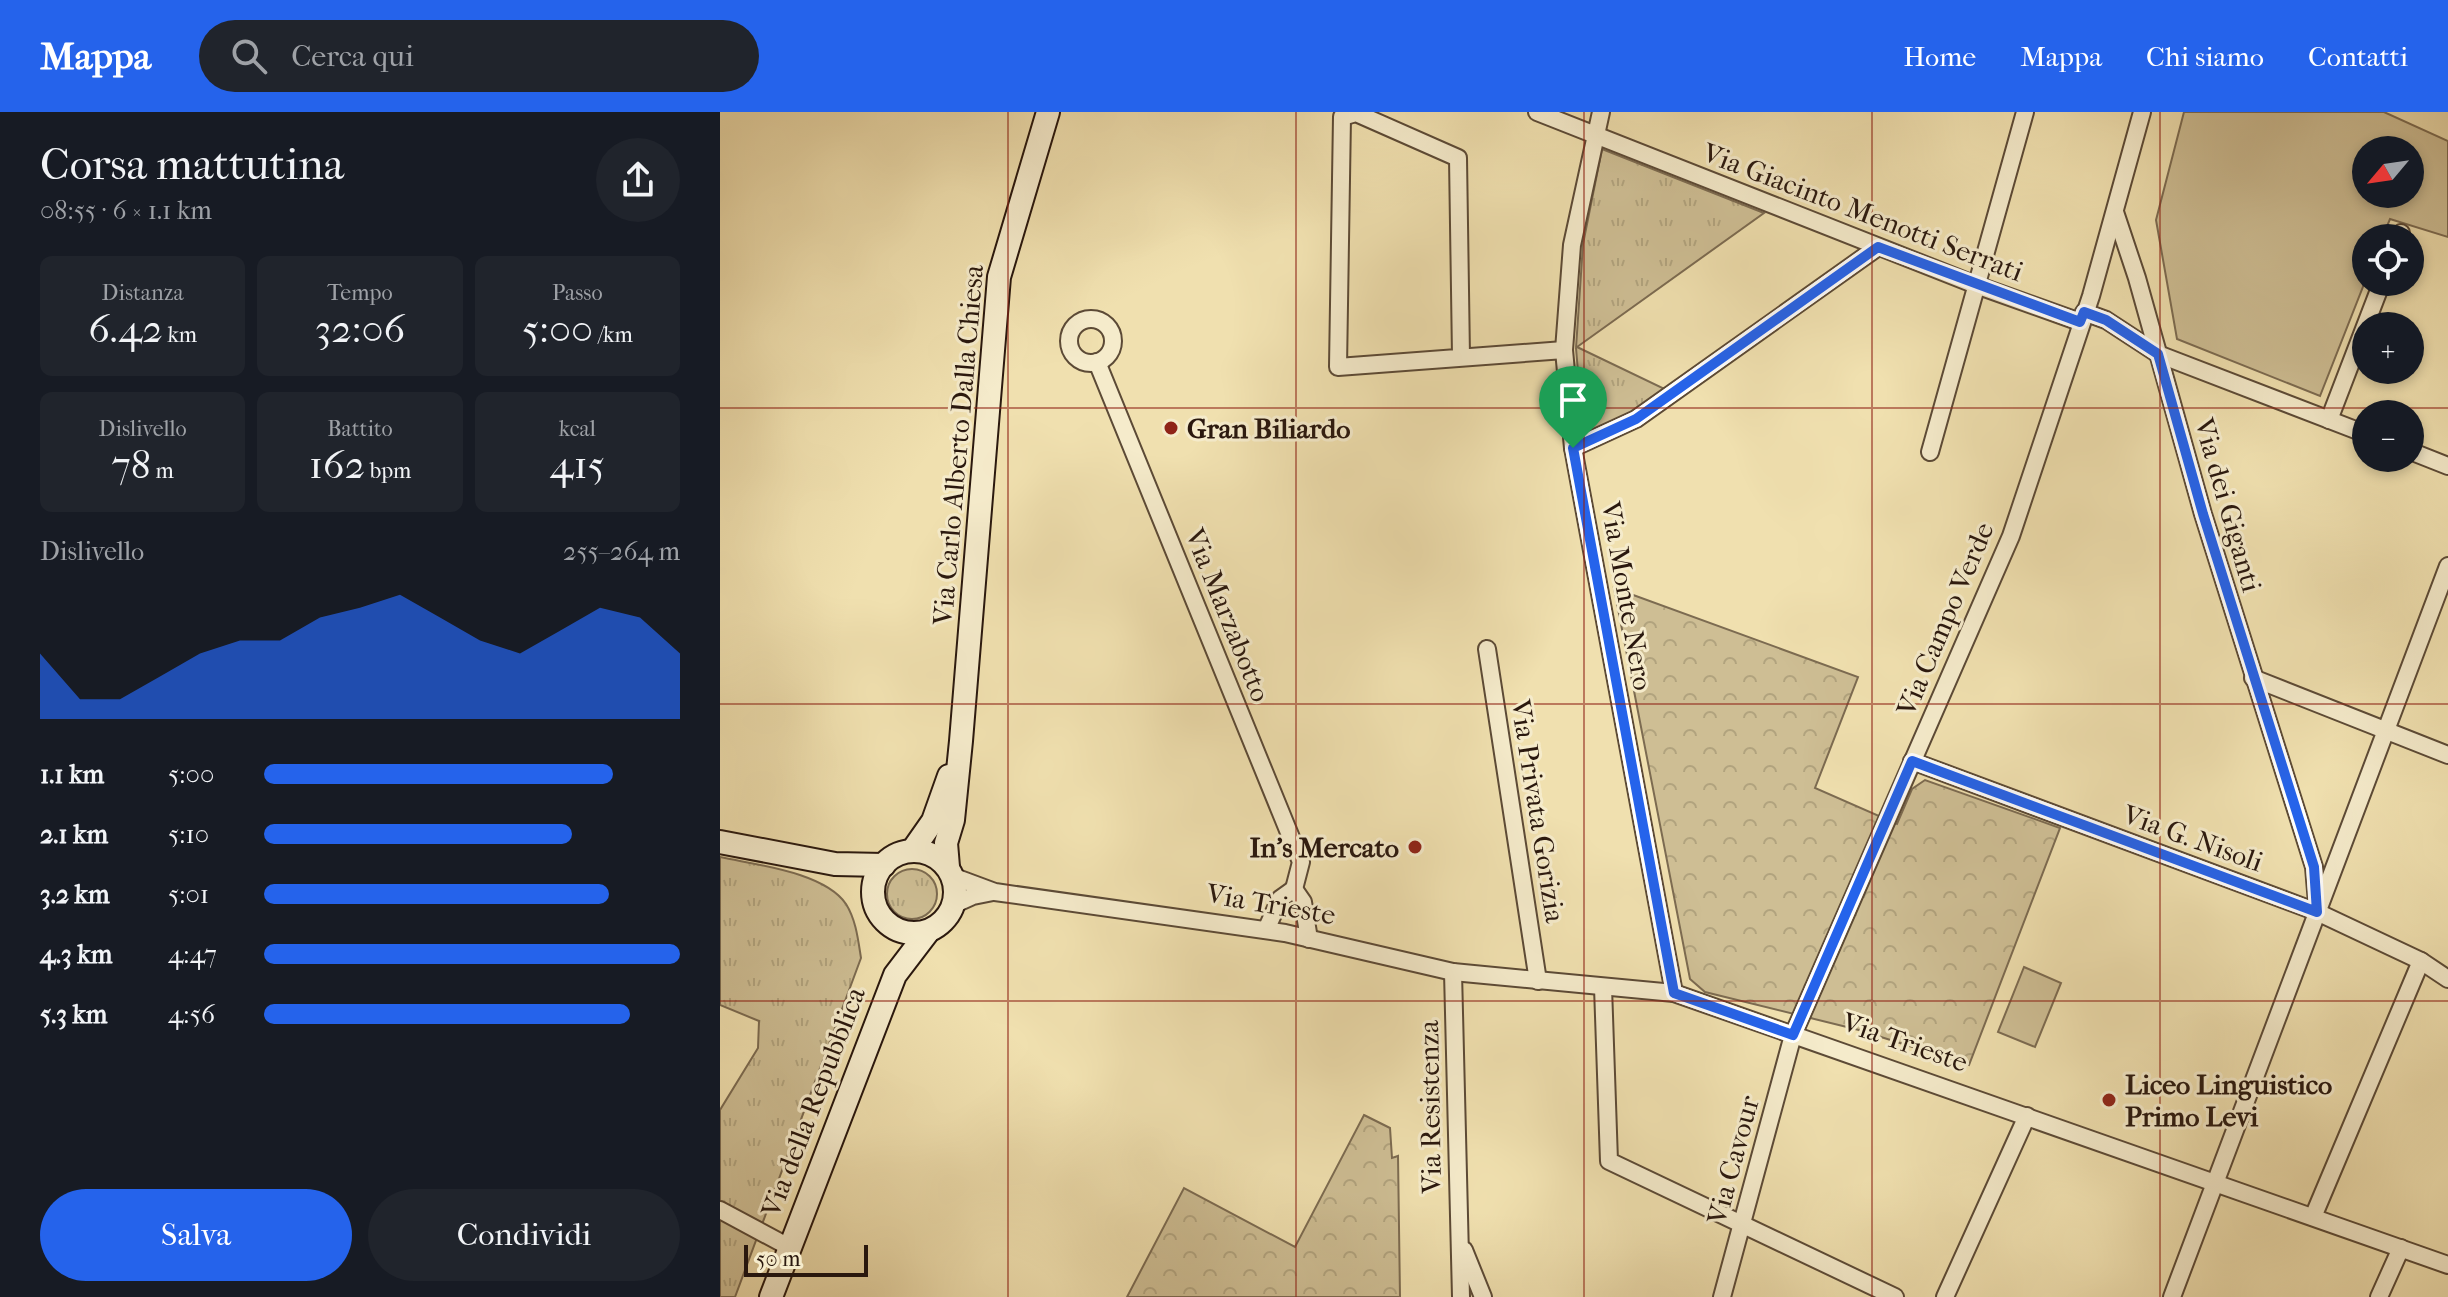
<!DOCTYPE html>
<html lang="it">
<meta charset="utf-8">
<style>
body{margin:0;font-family:"IM FELL French Canon",serif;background:#20242c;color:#f1f3f6;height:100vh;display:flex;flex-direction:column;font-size:30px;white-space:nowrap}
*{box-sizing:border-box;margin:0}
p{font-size:26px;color:#9ea1a6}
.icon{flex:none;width:44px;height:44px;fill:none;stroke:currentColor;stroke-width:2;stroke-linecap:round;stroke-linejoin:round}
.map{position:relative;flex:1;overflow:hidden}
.panel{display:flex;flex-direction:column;background:#171b24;width:720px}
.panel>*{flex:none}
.needle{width:52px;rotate:241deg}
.tools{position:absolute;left:1632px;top:24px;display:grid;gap:16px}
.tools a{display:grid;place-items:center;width:72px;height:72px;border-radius:50%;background:#171b24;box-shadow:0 4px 12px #0003;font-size:40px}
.scale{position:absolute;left:24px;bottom:20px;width:124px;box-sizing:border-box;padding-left:8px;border:4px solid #2a180e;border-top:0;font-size:22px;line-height:28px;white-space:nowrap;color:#2a180e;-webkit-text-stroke:6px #f5ebcb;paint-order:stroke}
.pin{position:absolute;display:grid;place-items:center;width:68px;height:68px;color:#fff;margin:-82px -34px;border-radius:50% 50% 50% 0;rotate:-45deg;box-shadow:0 0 8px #0007}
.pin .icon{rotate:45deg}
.round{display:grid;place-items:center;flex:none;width:84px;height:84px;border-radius:42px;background:#20242c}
.overview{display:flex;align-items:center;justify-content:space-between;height:136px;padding:0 40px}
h1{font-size:44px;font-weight:600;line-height:60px}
.stats{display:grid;grid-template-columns:repeat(3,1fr);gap:12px;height:136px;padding:8px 40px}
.stats div{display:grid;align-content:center;border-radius:12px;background:#20242c;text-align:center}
.stats b{font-size:40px;font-weight:600}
.stats small{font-size:22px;font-weight:400}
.stats p{font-size:22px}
.chart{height:224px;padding:16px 40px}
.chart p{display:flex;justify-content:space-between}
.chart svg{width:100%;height:144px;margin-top:8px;fill:#2563eb;opacity:.7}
.action{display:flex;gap:16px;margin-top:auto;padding:16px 40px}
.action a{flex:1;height:92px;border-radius:48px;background:#2563eb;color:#fff;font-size:32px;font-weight:600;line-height:92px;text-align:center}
.action a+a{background:#20242c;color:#f1f3f6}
ul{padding:0 40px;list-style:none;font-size:26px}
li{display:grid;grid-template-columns:128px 96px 1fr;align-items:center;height:60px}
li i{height:20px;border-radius:10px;background:#2563eb}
header{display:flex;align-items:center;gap:48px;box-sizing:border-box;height:112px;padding:0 40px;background:#2563eb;color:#fff}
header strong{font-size:38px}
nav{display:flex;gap:44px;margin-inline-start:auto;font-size:28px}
.search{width:560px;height:72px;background:#20242c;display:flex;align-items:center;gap:20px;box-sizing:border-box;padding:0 28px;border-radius:44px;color:#9ea1a6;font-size:30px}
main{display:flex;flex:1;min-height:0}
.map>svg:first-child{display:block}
.grass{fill:url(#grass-tufts);stroke:#7c6b51;stroke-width:2}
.park{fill:url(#park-crowns);stroke:#7c6b51;stroke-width:2}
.garden{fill:#cebe94;stroke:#7c6b51;stroke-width:2;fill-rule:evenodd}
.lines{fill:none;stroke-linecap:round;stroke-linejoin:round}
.street-casing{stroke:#5c4a36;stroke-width:20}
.secondary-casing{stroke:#2a180e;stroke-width:26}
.street{stroke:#f5ebcb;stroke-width:16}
.secondary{stroke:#f5ebcb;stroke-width:22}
.route-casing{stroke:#fff;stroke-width:16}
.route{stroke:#2563eb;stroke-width:10}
.grid{fill:none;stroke:#8f2418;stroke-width:2;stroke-opacity:0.55}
.poi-dot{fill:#8f2418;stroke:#f5ebcb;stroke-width:3}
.labels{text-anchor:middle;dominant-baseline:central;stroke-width:6;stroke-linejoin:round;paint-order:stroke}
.street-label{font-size:28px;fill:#2a180e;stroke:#f5ebcb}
.poi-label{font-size:28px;font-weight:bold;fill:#2a180e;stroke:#f5ebcb;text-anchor:start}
</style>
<header>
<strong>Mappa</strong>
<div class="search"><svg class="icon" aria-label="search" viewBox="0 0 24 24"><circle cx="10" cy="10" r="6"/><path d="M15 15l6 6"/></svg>Cerca qui</div>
<nav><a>Home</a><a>Mappa</a><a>Chi siamo</a><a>Contatti</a></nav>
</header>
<main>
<section class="panel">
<div class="overview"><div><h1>Corsa mattutina</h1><p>08:55 · 6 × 1.1 km</p></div><a class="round"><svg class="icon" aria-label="share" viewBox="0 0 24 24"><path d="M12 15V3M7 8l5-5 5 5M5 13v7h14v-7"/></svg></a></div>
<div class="stats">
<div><p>Distanza</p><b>6.42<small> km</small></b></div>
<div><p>Tempo</p><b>32:06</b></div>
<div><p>Passo</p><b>5:00<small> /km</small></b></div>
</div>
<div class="stats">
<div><p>Dislivello</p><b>78<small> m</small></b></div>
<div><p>Battito</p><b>162<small> bpm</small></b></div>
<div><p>kcal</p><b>415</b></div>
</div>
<div class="chart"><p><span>Dislivello</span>255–264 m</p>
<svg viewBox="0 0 160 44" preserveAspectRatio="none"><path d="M0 44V24L10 38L20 38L30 31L40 24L50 20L60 20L70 13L80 10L90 6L100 13L110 20L120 24L130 17L140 10L150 13L160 24V44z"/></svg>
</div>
<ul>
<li><b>1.1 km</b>5:00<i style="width:84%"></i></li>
<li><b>2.1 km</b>5:10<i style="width:74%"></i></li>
<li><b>3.2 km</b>5:01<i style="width:83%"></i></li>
<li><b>4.3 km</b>4:47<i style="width:100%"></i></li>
<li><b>5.3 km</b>4:56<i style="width:88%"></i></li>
</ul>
<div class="action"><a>Salva</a><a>Condividi</a></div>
</section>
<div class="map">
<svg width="1728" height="1185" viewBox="0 0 1728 1185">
<defs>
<pattern id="grass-tufts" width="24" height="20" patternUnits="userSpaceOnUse" patternTransform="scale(2)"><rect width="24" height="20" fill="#cebe94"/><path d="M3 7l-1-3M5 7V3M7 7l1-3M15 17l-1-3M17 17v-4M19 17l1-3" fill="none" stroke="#b1a37e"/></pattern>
<pattern id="park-crowns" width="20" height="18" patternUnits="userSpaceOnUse" patternTransform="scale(2)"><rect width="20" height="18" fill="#cebe94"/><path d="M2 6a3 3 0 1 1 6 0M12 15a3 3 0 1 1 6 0" fill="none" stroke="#b1a37e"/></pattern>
</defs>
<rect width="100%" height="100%" fill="#f0e0af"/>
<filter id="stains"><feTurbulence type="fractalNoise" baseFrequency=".0025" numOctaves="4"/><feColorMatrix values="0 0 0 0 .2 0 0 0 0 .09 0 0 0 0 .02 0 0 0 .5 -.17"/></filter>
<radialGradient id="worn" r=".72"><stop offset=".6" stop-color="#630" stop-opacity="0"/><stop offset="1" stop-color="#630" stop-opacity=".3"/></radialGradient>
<g class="grass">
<path d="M 882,37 L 1044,101 L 857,235 L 953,281 L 864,331 L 856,236 L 863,132 Z"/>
<path d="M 0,745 C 36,753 104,760 126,792 C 136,808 138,827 141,846 L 15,1185 L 0,1185 L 0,998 L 38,936 L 39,909 L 0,893 Z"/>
<circle cx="192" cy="782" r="25"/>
</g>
<g class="park">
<path d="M 894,476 L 1138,565 L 1095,676 L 1177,712 L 1192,677 L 1205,668 L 1340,716 L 1249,953 L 1139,918 L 985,880 L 970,867 Z"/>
<path d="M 644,1003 L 670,1016 L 672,1046 L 678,1044 L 680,1185 L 407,1185 L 464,1076 L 575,1135 Z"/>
</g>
<g class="garden">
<path d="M 1464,0 L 1664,0 L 1728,29 L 1728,125 L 1670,107 L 1662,126 L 1646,126 L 1646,167 L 1600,284 L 1457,227 L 1436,108 ZM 1646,38 L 1690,38 L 1690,82 L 1646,82 Z"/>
<path d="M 1304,855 L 1341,871 L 1315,935 L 1278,920 Z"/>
</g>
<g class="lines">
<defs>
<g id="street">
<path d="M 817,0 L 1256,173 L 1360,210"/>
<path d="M 881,0 L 852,133 L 844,238 L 853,336 L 954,881"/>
<path d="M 1395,100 L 1417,166 L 1483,402 L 1594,755 L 1597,791"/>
<path d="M 1679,126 L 1681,121"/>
<path d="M 1364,200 L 1386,208 L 1438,242 L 1646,322"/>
<circle cx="371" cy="229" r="22"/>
<path d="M 741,244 L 738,46 L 636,1 L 622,5 L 618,255 L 844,238"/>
<path d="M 377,250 L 581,750 L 574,777"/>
<path d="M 1609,308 L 1662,170"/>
<path d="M 853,336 L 916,307 L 1158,135"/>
<path d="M 1690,339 L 1728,354"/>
<path d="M 1210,340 L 1305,0"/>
<path d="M 767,537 L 818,869"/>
<path d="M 1533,566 L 1728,643"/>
<path d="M 1192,649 L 1597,800 L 1701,849 L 1728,867"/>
<path d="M 232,764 L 275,780 L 565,821 L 733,860 L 954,881 L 1728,1153"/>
<path d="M 574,777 L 583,790 L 589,827"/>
<path d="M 233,793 L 253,784 L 273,780"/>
<path d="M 546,818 L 560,787 L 574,777"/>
<path d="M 733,860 L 741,1185"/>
<path d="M 883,875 L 889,1049 L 1175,1185"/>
<path d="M 0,1098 L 69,1135"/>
<path d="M 1593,1105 L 1701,849"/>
<path d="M 744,1138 L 763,1185"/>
<path d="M 1002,1185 L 1073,923 L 1291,424 L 1371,184 L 1422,0"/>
<path d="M 1225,1185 L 1307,1004"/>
<path d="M 1452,1185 L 1728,454"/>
<path d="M 1659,1185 L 1681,1136"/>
</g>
<g id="secondary">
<path d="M 0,730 L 115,752 L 164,753"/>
<circle cx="194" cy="780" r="41"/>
<path d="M 192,739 L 213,709 L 229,664"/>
<path d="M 228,755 L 226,731 L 233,708 L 241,629 L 279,165 L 328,0"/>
<path d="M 51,1185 L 175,863 L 207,821"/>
</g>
</defs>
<use href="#street" class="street-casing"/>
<use href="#secondary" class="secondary-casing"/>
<use href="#street" class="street"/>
<use href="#secondary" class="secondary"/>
</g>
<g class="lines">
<defs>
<path id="route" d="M 1158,135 L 1360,210 L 1364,200 L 1386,208 L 1438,242 L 1483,402 L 1594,755 L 1597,800 L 1192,649 L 1073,923 L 954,881 L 853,336 L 916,307 Z"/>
</defs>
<use href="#route" class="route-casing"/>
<use href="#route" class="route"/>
</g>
<path class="grid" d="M 288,0 L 288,1185M 576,0 L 576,1185M 864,0 L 864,1185M 1152,0 L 1152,1185M 1440,0 L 1440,1185M 0,296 L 1728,296M 0,592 L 1728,592M 0,889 L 1728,889"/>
<g class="poi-dot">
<circle cx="451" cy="316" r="8"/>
<circle cx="695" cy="735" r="8"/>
<circle cx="1389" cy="988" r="8"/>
</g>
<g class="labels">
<g class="street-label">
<text transform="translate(1143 100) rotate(21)">Via Giacinto Menotti Serrati</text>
<text transform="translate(238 333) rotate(-85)">Via Carlo Alberto Dalla Chiesa</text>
<text transform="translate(1508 393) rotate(74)">Via dei Giganti</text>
<text transform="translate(907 484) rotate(80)">Via Monte Nero</text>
<text transform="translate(508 503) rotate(68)">Via Marzabotto</text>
<text transform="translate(1225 507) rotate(-67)">Via Campo Verde</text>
<text transform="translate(818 699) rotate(81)">Via Privata Gorizia</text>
<text transform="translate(1473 726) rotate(20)">Via G. Nisoli</text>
<text transform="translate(551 792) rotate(10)">Via Trieste</text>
<text transform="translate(1185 930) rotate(19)">Via Trieste</text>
<text transform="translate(93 990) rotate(-69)">Via della Repubblica</text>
<text transform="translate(710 995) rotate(-91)">Via Resistenza</text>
<text transform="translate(1013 1048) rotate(-75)">Via Cavour</text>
</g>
<g class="poi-label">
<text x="467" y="316">Gran Biliardo</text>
<text x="679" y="735" text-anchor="end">In's Mercato</text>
<text x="1405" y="972">Liceo Linguistico<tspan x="1405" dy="32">Primo Levi</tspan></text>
</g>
</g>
<rect width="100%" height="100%" filter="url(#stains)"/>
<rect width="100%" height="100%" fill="url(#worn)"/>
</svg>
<div class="tools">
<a><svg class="needle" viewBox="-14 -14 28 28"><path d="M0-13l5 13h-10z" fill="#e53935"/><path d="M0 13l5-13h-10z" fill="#9ea1a6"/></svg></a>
<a><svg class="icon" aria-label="locate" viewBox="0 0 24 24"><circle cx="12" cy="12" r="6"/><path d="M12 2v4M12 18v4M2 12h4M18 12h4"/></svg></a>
<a>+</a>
<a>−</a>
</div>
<div class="scale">50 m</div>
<div class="pin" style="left:853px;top:336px;background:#1e9e55"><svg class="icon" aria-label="arrive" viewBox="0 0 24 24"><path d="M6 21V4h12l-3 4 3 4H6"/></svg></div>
</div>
</main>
